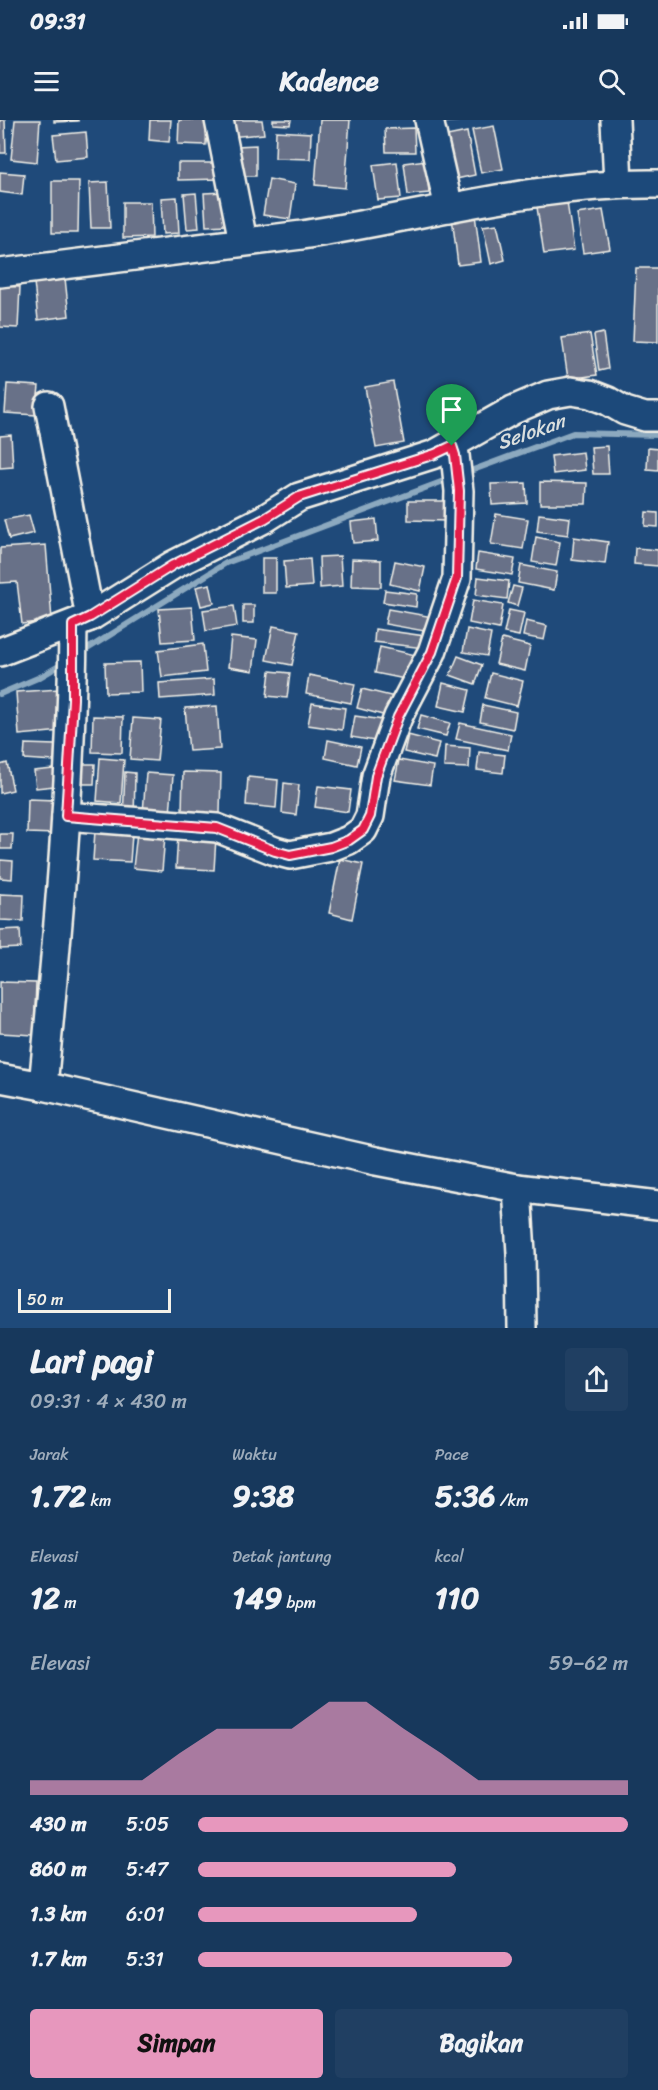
<!DOCTYPE html>
<html lang="id">
<meta charset="utf-8">
<style>
body{margin:0;font-family:Sriracha,sans-serif;background:#203f62;color:#f1f3f6;height:100vh;display:flex;flex-direction:column;font-size:22px;white-space:nowrap}
*{box-sizing:border-box;margin:0}
p{font-size:20px;color:#9eacbb}
.icon{flex:none;width:33px;height:33px;fill:none;stroke:currentColor;stroke-width:2;stroke-linecap:round;stroke-linejoin:round}
.map{position:relative;height:1208px;overflow:hidden}
.sheet{display:flex;flex-direction:column;background:#17385c;flex:1}
.sheet>*{flex:none}
.scale{position:absolute;left:18px;bottom:15px;width:153px;box-sizing:border-box;padding-left:6px;border:3px solid #f4f1e8;border-top:0;font-size:16px;line-height:21px;white-space:nowrap;color:#f4f1e8;-webkit-text-stroke:4px #1f4a7a;paint-order:stroke}
.pin{position:absolute;display:grid;place-items:center;width:51px;height:51px;color:#fff;margin:-62px -26px;border-radius:50% 50% 50% 0;rotate:-45deg;box-shadow:0 0 6px #0007}
.pin .icon{rotate:45deg}
.round{display:grid;place-items:center;flex:none;width:63px;height:63px;border-radius:6px;background:#203f62}
.overview{display:flex;align-items:center;justify-content:space-between;height:102px;padding:0 30px}
h1{font-size:33px;font-weight:700;line-height:45px}
.figures{display:grid;grid-template-columns:repeat(3,1fr);gap:9px;height:102px;padding:6px 30px}
.figures div{display:grid;align-content:center}
.figures b{font-size:30px;font-weight:700}
.figures small{font-size:16px;font-weight:400}
.figures p{font-size:16px}
.chart{height:168px;padding:12px 30px}
.chart p{display:flex;justify-content:space-between}
.chart svg{width:100%;height:108px;margin-top:6px;fill:#e797bd;opacity:.7}
.action{display:flex;gap:12px;margin-top:auto;padding:12px 30px}
.action a{flex:1;height:69px;border-radius:6px;background:#e797bd;color:#111;font-size:24px;font-weight:700;line-height:69px;text-align:center}
.action a+a{background:#203f62;color:#f1f3f6}
ul{padding:0 30px;list-style:none;font-size:20px}
li{display:grid;grid-template-columns:96px 72px 1fr;align-items:center;height:45px}
li i{height:15px;border-radius:8px;background:#e797bd}
.status{display:flex;justify-content:space-between;align-items:center;height:42px;padding:0 30px;background:#17385c;direction:ltr}
.status svg{height:16px;fill:currentColor}
header{display:flex;justify-content:space-between;align-items:center;height:78px;padding:0 30px;background:#17385c;font-size:27px;font-weight:700}
.map>svg:first-child{display:block}
.lines{fill:none;stroke-linecap:round;stroke-linejoin:round}
.stream{stroke:#8ca9bf;stroke-width:6}
.building{fill:#687188;stroke:#f4f1e8;stroke-width:1.5}
.minor-casing{stroke:#f4f1e8;stroke-width:32}
.minor{stroke:#1f4a7a;stroke-width:27}
.route-casing{stroke:#fff;stroke-width:12}
.route{stroke:#e11d48;stroke-width:8}
.labels{text-anchor:middle;dominant-baseline:central;stroke-width:5;stroke-linejoin:round;paint-order:stroke}
.water-label{font-size:20px;font-style:italic;fill:#dadfde;stroke:#1f4a7a}
</style>
<div class="status"><b>09:31</b><svg viewBox="0 0 49 12"><path d="M0 12V9h3v3zM5 12V6h3v6zM10 12V3h3v9zM15 12V0h3v12zM26 1h20v11H26zM47 4h2v5h-2z"/></svg></div>
<header><svg class="icon" aria-label="menu" viewBox="0 0 24 24"><path d="M4 6h16M4 12h16M4 18h16"/></svg>Kadence<svg class="icon" aria-label="search" viewBox="0 0 24 24"><circle cx="10" cy="10" r="6"/><path d="M15 15l6 6"/></svg></header>
<div class="map">
<svg width="658" height="1208" viewBox="0 0 658 1208">
<rect width="100%" height="100%" fill="#1f4a7a"/>
<filter id="ink" filterUnits="userSpaceOnUse"><feTurbulence type="fractalNoise" baseFrequency=".0167" numOctaves="2"/><feDisplacementMap in="SourceGraphic" scale="12" xChannelSelector="R" yChannelSelector="G"/><feConvolveMatrix kernelMatrix="1 2 1 2 8 2 1 2 1" color-interpolation-filters="sRGB"/></filter>
<g filter="url(#ink)">
<g class="lines">
<g class="stream">
<path d="M 465,353 L 573,313 L 658,315"/>
<path d="M 81,533 L 226,443 L 449,359"/>
<path d="M 0,574 L 40,557 L 64,543"/>
</g>
</g>
<g class="building">
<path d="M 0,0 L 5,0 L 6,33 L 0,33 Z"/>
<path d="M 15,0 L 40,0 L 37,42 L 11,39 Z"/>
<path d="M 54,0 L 78,0 L 78,1 L 54,2 Z"/>
<path d="M 150,0 L 171,0 L 169,22 L 149,20 Z"/>
<path d="M 179,0 L 207,0 L 206,25 L 178,24 Z"/>
<path d="M 227,0 L 262,0 L 264,14 L 228,17 Z"/>
<path d="M 273,0 L 291,0 L 290,5 L 273,4 Z"/>
<path d="M 320,0 L 350,0 L 345,68 L 315,65 Z"/>
<path d="M 432,0 L 463,0 L 463,1 L 433,3 Z"/>
<path d="M 494,6 L 503,49 L 481,53 L 472,10 Z"/>
<path d="M 414,8 L 415,32 L 386,32 L 385,9 Z"/>
<path d="M 276,11 L 311,13 L 310,39 L 275,38 Z"/>
<path d="M 86,12 L 88,37 L 56,40 L 53,15 Z"/>
<path d="M 467,12 L 475,55 L 456,59 L 447,16 Z"/>
<path d="M 256,25 L 256,56 L 236,56 L 236,26 Z"/>
<path d="M 426,40 L 429,73 L 408,75 L 404,43 Z"/>
<path d="M 397,42 L 401,78 L 378,80 L 373,45 Z"/>
<path d="M 178,43 L 221,43 L 221,59 L 178,60 Z"/>
<path d="M 0,52 L 24,54 L 22,75 L 0,72 Z"/>
<path d="M 269,59 L 295,64 L 290,99 L 263,95 Z"/>
<path d="M 52,61 L 79,61 L 78,113 L 52,113 Z"/>
<path d="M 108,62 L 110,108 L 91,108 L 89,63 Z"/>
<path d="M 225,72 L 227,105 L 206,106 L 204,73 Z"/>
<path d="M 196,73 L 199,108 L 187,109 L 184,74 Z"/>
<path d="M 177,77 L 179,113 L 163,114 L 161,78 Z"/>
<path d="M 123,82 L 151,82 L 152,117 L 123,118 Z"/>
<path d="M 567,82 L 574,130 L 544,134 L 537,87 Z"/>
<path d="M 603,90 L 610,129 L 583,133 L 577,94 Z"/>
<path d="M 475,94 L 481,142 L 458,145 L 452,97 Z"/>
<path d="M 497,104 L 505,140 L 491,144 L 483,106 Z"/>
<path d="M 636,148 L 658,148 L 658,222 L 633,221 Z"/>
<path d="M 65,158 L 69,196 L 38,200 L 34,162 Z"/>
<path d="M 0,166 L 20,167 L 18,208 L 0,207 Z"/>
<path d="M 603,213 L 608,249 L 599,251 L 594,215 Z"/>
<path d="M 590,214 L 597,255 L 568,259 L 562,218 Z"/>
<path d="M 393,262 L 404,323 L 376,328 L 365,267 Z"/>
<path d="M 7,264 L 39,266 L 36,295 L 5,293 Z"/>
<path d="M 11,315 L 13,347 L 0,348 L 0,316 Z"/>
<path d="M 607,326 L 609,354 L 593,354 L 591,327 Z"/>
<path d="M 648,328 L 658,329 L 658,350 L 647,349 Z"/>
<path d="M 583,332 L 585,350 L 553,354 L 551,336 Z"/>
<path d="M 540,362 L 587,363 L 586,384 L 540,384 Z"/>
<path d="M 526,363 L 527,383 L 492,385 L 491,364 Z"/>
<path d="M 408,381 L 447,381 L 447,401 L 408,400 Z"/>
<path d="M 646,392 L 658,393 L 658,407 L 645,406 Z"/>
<path d="M 496,394 L 528,399 L 523,429 L 491,424 Z"/>
<path d="M 539,394 L 570,398 L 568,415 L 537,411 Z"/>
<path d="M 29,395 L 34,413 L 9,419 L 4,400 Z"/>
<path d="M 376,399 L 378,421 L 353,423 L 351,402 Z"/>
<path d="M 536,417 L 560,422 L 556,446 L 532,442 Z"/>
<path d="M 574,417 L 608,422 L 605,444 L 572,440 Z"/>
<path d="M 46,425 L 52,500 L 22,504 L 17,462 L 0,463 L 0,428 Z"/>
<path d="M 635,428 L 658,430 L 658,446 L 634,444 Z"/>
<path d="M 478,433 L 515,439 L 512,455 L 476,449 Z"/>
<path d="M 340,436 L 342,466 L 320,468 L 319,437 Z"/>
<rect x="262" y="438" width="14" height="35"/>
<path d="M 310,439 L 312,466 L 286,468 L 284,441 Z"/>
<path d="M 352,439 L 381,440 L 381,467 L 351,466 Z"/>
<path d="M 395,441 L 425,447 L 420,471 L 390,464 Z"/>
<path d="M 521,445 L 557,452 L 554,470 L 518,463 Z"/>
<path d="M 478,457 L 509,461 L 507,479 L 476,475 Z"/>
<path d="M 210,464 L 214,483 L 201,486 L 196,467 Z"/>
<path d="M 513,466 L 522,468 L 517,486 L 508,483 Z"/>
<path d="M 385,470 L 417,474 L 416,487 L 383,482 Z"/>
<path d="M 473,480 L 503,485 L 499,509 L 469,503 Z"/>
<rect x="243" y="485" width="11" height="18"/>
<path d="M 234,486 L 237,506 L 206,511 L 203,490 Z"/>
<path d="M 192,487 L 195,520 L 162,522 L 159,489 Z"/>
<path d="M 388,489 L 433,497 L 430,512 L 385,504 Z"/>
<path d="M 509,490 L 524,493 L 519,516 L 504,513 Z"/>
<path d="M 526,501 L 547,506 L 544,520 L 523,516 Z"/>
<path d="M 273,506 L 299,511 L 292,545 L 266,540 Z"/>
<path d="M 375,509 L 425,516 L 424,528 L 374,522 Z"/>
<path d="M 467,509 L 491,514 L 487,536 L 463,532 Z"/>
<path d="M 231,517 L 257,520 L 253,551 L 228,547 Z"/>
<path d="M 502,519 L 530,526 L 525,551 L 496,544 Z"/>
<path d="M 203,524 L 206,552 L 162,557 L 158,530 Z"/>
<path d="M 380,527 L 420,536 L 415,561 L 375,553 Z"/>
<path d="M 458,536 L 482,545 L 475,564 L 450,555 Z"/>
<path d="M 140,542 L 141,572 L 106,573 L 105,543 Z"/>
<path d="M 270,551 L 290,553 L 287,578 L 267,576 Z"/>
<path d="M 491,553 L 523,561 L 517,586 L 485,578 Z"/>
<path d="M 309,555 L 355,564 L 351,583 L 306,574 Z"/>
<path d="M 214,559 L 215,575 L 160,579 L 159,563 Z"/>
<path d="M 443,563 L 470,570 L 465,592 L 438,586 Z"/>
<path d="M 59,569 L 62,611 L 19,615 L 16,572 Z"/>
<path d="M 362,569 L 395,577 L 390,597 L 357,588 Z"/>
<path d="M 312,583 L 345,588 L 342,610 L 308,605 Z"/>
<path d="M 483,585 L 516,592 L 513,609 L 480,602 Z"/>
<path d="M 217,586 L 220,629 L 189,631 L 185,588 Z"/>
<path d="M 421,595 L 450,603 L 446,616 L 417,609 Z"/>
<path d="M 93,596 L 123,597 L 122,633 L 92,632 Z"/>
<path d="M 355,596 L 390,601 L 386,623 L 351,617 Z"/>
<path d="M 133,598 L 161,600 L 157,641 L 130,639 Z"/>
<path d="M 460,603 L 511,614 L 508,630 L 456,619 Z"/>
<path d="M 408,615 L 439,623 L 435,639 L 404,632 Z"/>
<path d="M 328,620 L 361,627 L 357,645 L 325,638 Z"/>
<path d="M 25,624 L 55,625 L 54,641 L 24,639 Z"/>
<path d="M 445,626 L 470,628 L 469,648 L 444,647 Z"/>
<path d="M 479,632 L 505,635 L 503,653 L 477,650 Z"/>
<path d="M 100,638 L 124,640 L 121,683 L 97,681 Z"/>
<path d="M 399,640 L 433,646 L 430,665 L 395,660 Z"/>
<path d="M 7,643 L 13,670 L 0,673 L 0,645 Z"/>
<path d="M 79,644 L 95,644 L 94,664 L 79,664 Z"/>
<path d="M 63,648 L 64,665 L 36,668 L 34,651 Z"/>
<path d="M 125,652 L 135,653 L 134,700 L 123,699 Z"/>
<path d="M 183,652 L 221,653 L 220,693 L 182,692 Z"/>
<path d="M 146,653 L 173,655 L 170,695 L 143,693 Z"/>
<path d="M 248,657 L 278,660 L 276,688 L 246,685 Z"/>
<path d="M 284,663 L 299,665 L 296,695 L 282,693 Z"/>
<path d="M 318,666 L 351,670 L 348,692 L 315,687 Z"/>
<path d="M 28,679 L 56,680 L 56,714 L 27,713 Z"/>
<path d="M 95,711 L 132,714 L 130,742 L 93,740 Z"/>
<path d="M 137,712 L 165,716 L 162,751 L 133,748 Z"/>
<path d="M 0,714 L 13,714 L 12,729 L 0,729 Z"/>
<path d="M 178,714 L 216,717 L 214,750 L 176,748 Z"/>
<path d="M 340,739 L 363,744 L 352,799 L 329,793 Z"/>
<path d="M 0,740 L 13,741 L 12,759 L 0,758 Z"/>
<path d="M 0,774 L 24,775 L 23,801 L 0,800 Z"/>
<path d="M 20,809 L 21,828 L 0,829 L 0,810 Z"/>
<path d="M 0,862 L 36,863 L 34,915 L 0,913 Z"/>
</g>
<g class="lines">
<defs>
<g id="minor">
<path d="M 219,0 L 243,121"/>
<path d="M 429,0 L 449,88"/>
<path d="M 615,0 L 618,63"/>
<path d="M 0,153 L 302,115 C 421,97 538,62 658,64"/>
<path d="M 49,286 L 90,497"/>
<path d="M 0,532 L 90,497 L 173,445 L 264,399 L 299,377 L 435,334 L 513,290 L 548,275 L 571,271 L 590,274 L 608,281 L 625,291 L 645,297 L 658,297"/>
<path d="M 66,696 L 217,708 L 275,731 L 290,735 L 331,727 L 349,720 L 363,710 L 370,696 L 376,656 L 398,597 L 432,532 L 457,458 L 459,371 L 455,335 L 452,326"/>
<path d="M 0,958 L 43,966 L 376,1041 L 517,1068 L 658,1085"/>
<path d="M 43,966 C 58,812 72,659 73,505"/>
<path d="M 517,1068 L 521,1133 L 522,1208"/>
</g>
</defs>
<use href="#minor" class="minor-casing"/>
<use href="#minor" class="minor"/>
</g>
</g>
<g class="lines" filter="url(#ink)">
<defs>
<path id="route" d="M 452,326 L 455,335 L 459,371 L 457,458 L 432,532 L 398,597 L 376,656 L 370,696 L 363,710 L 349,720 L 331,727 L 290,735 L 275,731 L 217,708 L 66,696 L 73,579 L 73,505 L 90,497 L 173,445 L 264,399 L 299,377 L 435,334 Z"/>
</defs>
<use href="#route" class="route-casing"/>
<use href="#route" class="route"/>
</g>
<g class="labels">
<g class="water-label">
<text transform="translate(531 312) rotate(-19)">Selokan</text>
</g>
</g>
</svg>
<div class="scale">50 m</div>
<div class="pin" style="left:452px;top:326px;background:#1e9e55"><svg class="icon" aria-label="arrive" viewBox="0 0 24 24"><path d="M6 21V4h12l-3 4 3 4H6"/></svg></div>
</div>
<section class="sheet">
<div class="overview"><div><h1>Lari pagi</h1><p>09:31 · 4 × 430 m</p></div><a class="round"><svg class="icon" aria-label="share" viewBox="0 0 24 24"><path d="M12 15V3M7 8l5-5 5 5M5 13v7h14v-7"/></svg></a></div>
<div class="figures">
<div><p>Jarak</p><b>1.72<small> km</small></b></div>
<div><p>Waktu</p><b>9:38</b></div>
<div><p>Pace</p><b>5:36<small> /km</small></b></div>
</div>
<div class="figures">
<div><p>Elevasi</p><b>12<small> m</small></b></div>
<div><p>Detak jantung</p><b>149<small> bpm</small></b></div>
<div><p>kcal</p><b>110</b></div>
</div>
<div class="chart"><p><span>Elevasi</span>59–62 m</p>
<svg viewBox="0 0 160 44" preserveAspectRatio="none"><path d="M0 44V38L10 38L20 38L30 38L40 27L50 17L60 17L70 17L80 6L90 6L100 17L110 27L120 38L130 38L140 38L150 38L160 38V44z"/></svg>
</div>
<ul>
<li><b>430 m</b>5:05<i style="width:100%"></i></li>
<li><b>860 m</b>5:47<i style="width:60%"></i></li>
<li><b>1.3 km</b>6:01<i style="width:51%"></i></li>
<li><b>1.7 km</b>5:31<i style="width:73%"></i></li>
</ul>
<div class="action"><a>Simpan</a><a>Bagikan</a></div>
</section>
